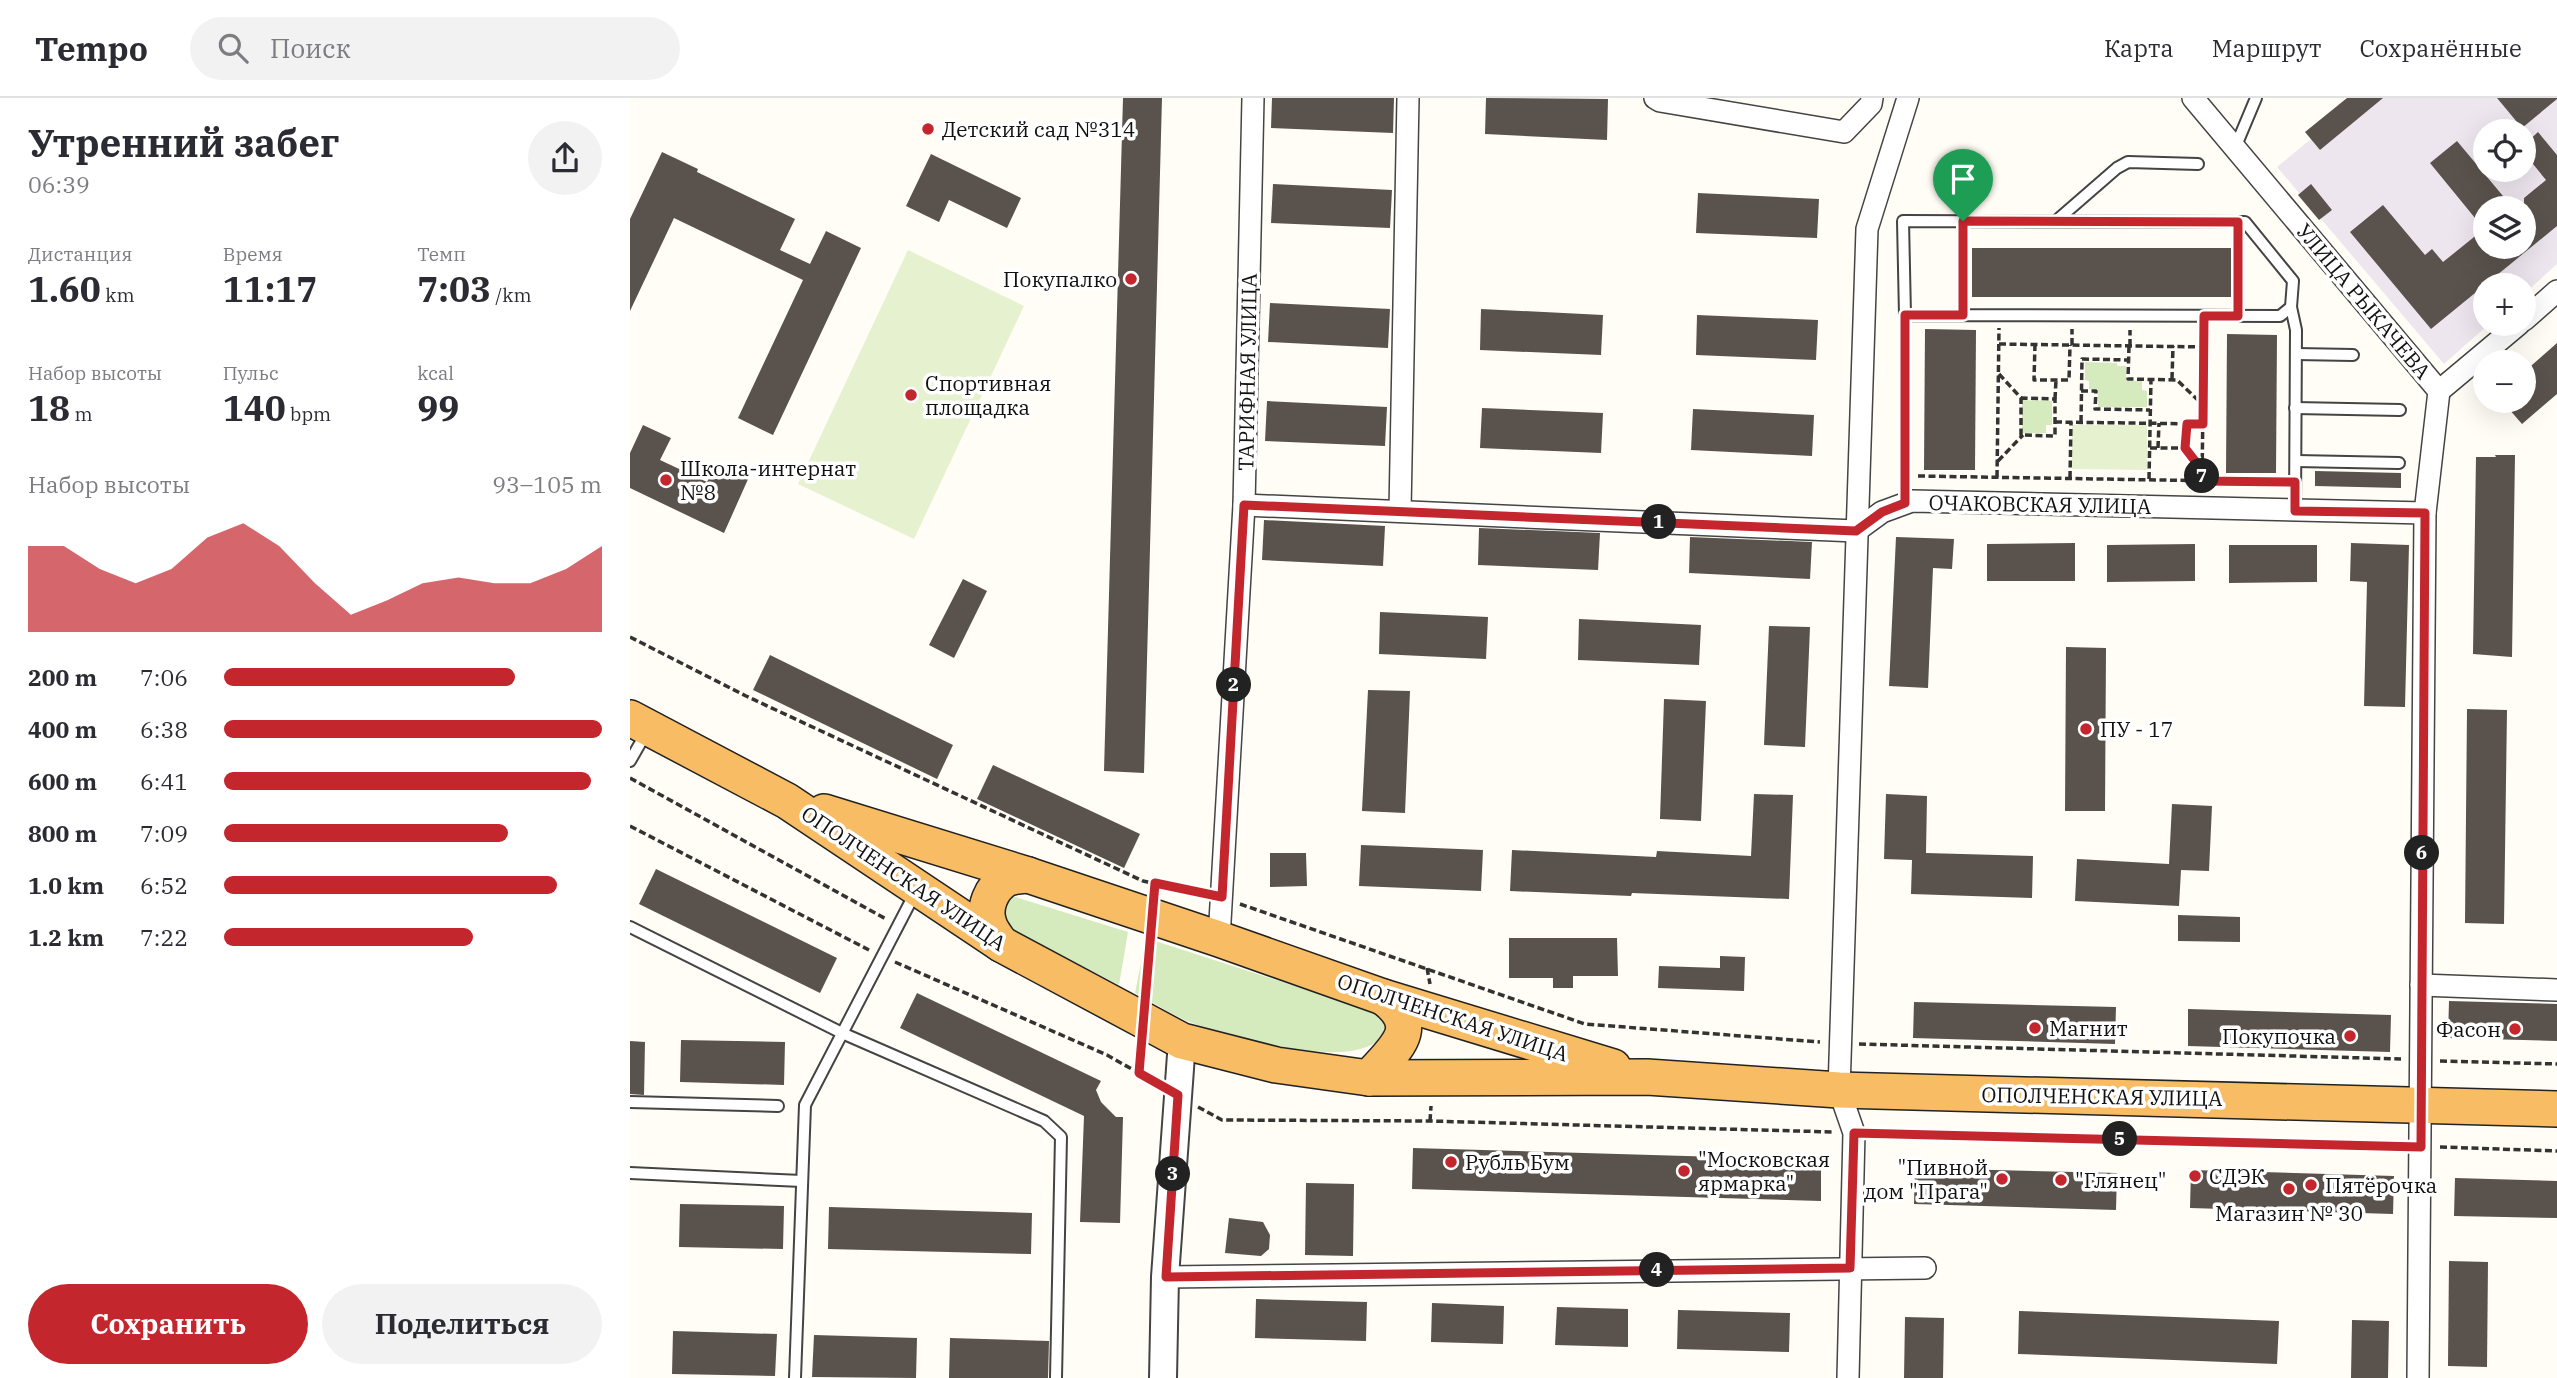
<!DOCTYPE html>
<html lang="ru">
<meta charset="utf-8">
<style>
body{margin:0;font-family:"IBM Plex Serif",serif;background:#f2f2f3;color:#2b2b33;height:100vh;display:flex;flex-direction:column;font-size:26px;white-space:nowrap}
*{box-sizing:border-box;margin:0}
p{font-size:23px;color:#7c7c81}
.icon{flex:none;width:38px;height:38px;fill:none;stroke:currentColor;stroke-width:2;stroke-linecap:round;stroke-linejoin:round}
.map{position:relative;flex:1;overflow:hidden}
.details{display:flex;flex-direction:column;background:#fff;width:630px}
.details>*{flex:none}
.buttons{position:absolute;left:1843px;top:21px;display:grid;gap:14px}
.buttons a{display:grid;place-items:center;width:63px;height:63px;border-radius:50%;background:#fff;box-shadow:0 7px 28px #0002;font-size:35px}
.pin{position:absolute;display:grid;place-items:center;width:60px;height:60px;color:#fff;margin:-72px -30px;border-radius:50% 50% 50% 0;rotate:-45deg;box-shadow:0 0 7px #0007}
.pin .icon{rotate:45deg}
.km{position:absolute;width:35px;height:35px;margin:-18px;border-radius:50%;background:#222;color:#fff;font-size:19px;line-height:35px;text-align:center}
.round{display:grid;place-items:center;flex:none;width:74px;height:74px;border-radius:37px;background:#f2f2f3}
.overview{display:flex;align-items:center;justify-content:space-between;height:119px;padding:0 28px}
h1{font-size:38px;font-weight:700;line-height:52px}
.figures{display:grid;grid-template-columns:repeat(3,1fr);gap:10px;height:119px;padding:7px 28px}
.figures div{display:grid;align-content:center}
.figures b{font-size:35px;font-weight:700}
.figures small{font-size:19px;font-weight:400}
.figures p{font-size:19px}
.chart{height:196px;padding:14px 28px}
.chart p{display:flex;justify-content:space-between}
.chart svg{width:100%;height:126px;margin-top:7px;fill:#c4262e;opacity:.7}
.primary-button{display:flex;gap:14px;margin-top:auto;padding:14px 28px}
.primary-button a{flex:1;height:80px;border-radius:42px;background:#c4262e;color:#fff;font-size:28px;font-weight:700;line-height:80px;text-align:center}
.primary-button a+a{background:#f2f2f3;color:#2b2b33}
ul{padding:0 28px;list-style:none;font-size:23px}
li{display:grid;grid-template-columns:112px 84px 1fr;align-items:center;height:52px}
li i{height:18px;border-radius:9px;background:#c4262e}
header{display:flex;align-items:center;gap:42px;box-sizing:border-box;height:98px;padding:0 35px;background:#fff;border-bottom:2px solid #e1e1e2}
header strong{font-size:33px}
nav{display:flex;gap:38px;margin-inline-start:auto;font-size:24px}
.search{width:490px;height:63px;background:#f2f2f3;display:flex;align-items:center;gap:18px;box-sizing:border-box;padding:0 24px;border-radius:38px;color:#7c7c81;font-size:26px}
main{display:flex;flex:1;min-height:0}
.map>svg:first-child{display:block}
.industrial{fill:#eee6ef;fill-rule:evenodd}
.green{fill:#d5ebbd}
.pitch{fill:#e6f2cf}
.building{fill:#5a524d}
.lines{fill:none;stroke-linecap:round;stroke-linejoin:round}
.service-casing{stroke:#444;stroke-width:14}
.minor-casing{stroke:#444;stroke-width:24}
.tertiary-casing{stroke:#444;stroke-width:30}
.trunk-casing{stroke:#222;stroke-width:38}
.path{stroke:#333;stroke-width:3.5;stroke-dasharray:7 3.5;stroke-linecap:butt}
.service{stroke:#fff;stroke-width:10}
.minor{stroke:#fff;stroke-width:21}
.tertiary{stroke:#fff;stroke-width:26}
.trunk{stroke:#f7bc64;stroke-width:35}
.route-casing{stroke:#fff;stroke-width:14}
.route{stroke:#c4262e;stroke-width:9}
.poi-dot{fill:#c4262e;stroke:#fff;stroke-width:2.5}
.labels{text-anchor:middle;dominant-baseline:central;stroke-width:7;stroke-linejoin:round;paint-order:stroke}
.poi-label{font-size:21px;fill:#111;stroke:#fff;text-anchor:start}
.street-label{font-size:21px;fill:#111;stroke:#fff}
</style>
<header>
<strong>Tempo</strong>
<div class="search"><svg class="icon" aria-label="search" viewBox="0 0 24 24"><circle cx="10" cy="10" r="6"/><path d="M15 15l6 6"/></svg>Поиск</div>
<nav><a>Карта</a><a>Маршрут</a><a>Сохранённые</a></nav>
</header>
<main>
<section class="details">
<div class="overview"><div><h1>Утренний забег</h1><p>06:39</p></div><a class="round"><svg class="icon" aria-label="share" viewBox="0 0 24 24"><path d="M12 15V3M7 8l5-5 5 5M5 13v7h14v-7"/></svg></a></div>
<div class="figures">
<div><p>Дистанция</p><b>1.60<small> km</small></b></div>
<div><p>Время</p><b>11:17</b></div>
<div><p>Темп</p><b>7:03<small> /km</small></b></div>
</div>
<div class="figures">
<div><p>Набор высоты</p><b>18<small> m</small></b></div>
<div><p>Пульс</p><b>140<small> bpm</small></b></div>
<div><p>kcal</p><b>99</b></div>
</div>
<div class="chart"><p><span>Набор высоты</span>93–105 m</p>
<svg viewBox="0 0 160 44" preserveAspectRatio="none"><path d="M0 44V14L10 14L20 22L30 27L40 22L50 11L60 6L70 14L80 27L90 38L100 33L110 27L120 25L130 27L140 27L150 22L160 14V44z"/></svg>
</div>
<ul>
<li><b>200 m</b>7:06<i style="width:77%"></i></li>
<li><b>400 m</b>6:38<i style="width:100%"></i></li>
<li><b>600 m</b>6:41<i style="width:97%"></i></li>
<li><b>800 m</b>7:09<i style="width:75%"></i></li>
<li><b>1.0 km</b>6:52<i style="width:88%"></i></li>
<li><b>1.2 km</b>7:22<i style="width:66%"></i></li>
</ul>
<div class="primary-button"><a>Сохранить</a><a>Поделиться</a></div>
</section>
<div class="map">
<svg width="1927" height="1280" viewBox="0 0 1927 1280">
<rect width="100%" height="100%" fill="#fffdf5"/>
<path class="industrial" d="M 1731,0 L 1927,0 L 1927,166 L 1894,196 L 1894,187 L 1855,187 L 1855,226 L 1859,226 L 1814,266 L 1647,69 ZM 1855,33 L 1894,33 L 1894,72 L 1855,72 ZM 1855,110 L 1894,110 L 1894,149 L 1855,149 Z"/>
<g class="green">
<path d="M 1455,264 L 1487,265 L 1487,268 L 1496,268 L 1496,283 L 1512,283 L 1512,292 L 1517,293 L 1517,309 L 1468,309 L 1468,291 L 1459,291 L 1459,283 L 1455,282 Z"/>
<path d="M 1392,302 L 1422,303 L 1422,327 L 1416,327 L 1416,335 L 1392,335 Z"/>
<path d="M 379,797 L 498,834 L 489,887 L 374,828 L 372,801 Z"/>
<path d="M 516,840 L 745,914 L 756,922 C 758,986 589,937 557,923 C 539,915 522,904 505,895 Z"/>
</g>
<g class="pitch">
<path d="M 278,152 L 394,208 L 284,441 L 168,386 Z"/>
<path d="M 1442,327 L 1517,327 L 1517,372 L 1442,371 Z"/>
</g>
<g class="building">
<path d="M 493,0 L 532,0 L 514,675 L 474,673 Z"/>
<path d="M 642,0 L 764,0 L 763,35 L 641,30 Z"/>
<path d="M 856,0 L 978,1 L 977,42 L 855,36 Z"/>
<path d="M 1717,0 L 1753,0 L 1690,52 L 1675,34 Z"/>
<path d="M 1867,0 L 1927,0 L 1927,1 L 1892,30 Z"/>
<path d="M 1908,34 L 1927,57 L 1927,128 L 1801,231 L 1720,134 L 1753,107 L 1795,157 L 1802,151 L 1813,164 L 1854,131 L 1800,65 L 1827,43 L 1883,110 L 1855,110 L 1855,149 L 1894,149 L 1894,100 L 1916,82 L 1894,55 L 1894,47 Z"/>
<path d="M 32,54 L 68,71 L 67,74 L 165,121 L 150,152 L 180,166 L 196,133 L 231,150 L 143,337 L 108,320 L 173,182 L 44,120 L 0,213 L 0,121 Z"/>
<path d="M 301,56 L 391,100 L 377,130 L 319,102 L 309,124 L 276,108 Z"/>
<path d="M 643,86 L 762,92 L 760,130 L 641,125 Z"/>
<path d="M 1681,86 L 1702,112 L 1689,122 L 1668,97 Z"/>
<path d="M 1068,95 L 1189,101 L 1187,140 L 1066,135 Z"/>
<path d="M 1342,150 L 1601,150 L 1602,199 L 1342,199 Z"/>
<path d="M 640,205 L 760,211 L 758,250 L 638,244 Z"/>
<path d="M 851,211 L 973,217 L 971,257 L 850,252 Z"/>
<path d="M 1067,217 L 1188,222 L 1186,262 L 1066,257 Z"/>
<path d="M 1295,231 L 1346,232 L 1345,372 L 1294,372 Z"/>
<path d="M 1597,236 L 1647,237 L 1646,375 L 1596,375 Z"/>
<path d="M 1927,245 L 1927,296 L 1892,326 L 1872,303 L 1894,303 L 1894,274 Z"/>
<path d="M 637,303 L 757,309 L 755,348 L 635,343 Z"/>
<path d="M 852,310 L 973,315 L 971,355 L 850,350 Z"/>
<path d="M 1063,311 L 1184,317 L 1182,358 L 1061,352 Z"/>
<path d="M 13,327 L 41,340 L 30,362 L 77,384 L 87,364 L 119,379 L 94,435 L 0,390 L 0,355 Z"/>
<path d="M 1865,357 L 1885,357 L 1882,559 L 1843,556 L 1846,359 L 1866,359 Z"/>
<path d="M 1685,373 L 1771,375 L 1771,390 L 1685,388 Z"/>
<path d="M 634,422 L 755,428 L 753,468 L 632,462 Z"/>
<path d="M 849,430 L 970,435 L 968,472 L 848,467 Z"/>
<path d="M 1060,439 L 1182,444 L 1180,481 L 1059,475 Z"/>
<path d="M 1266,439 L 1324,441 L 1322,471 L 1303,470 L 1298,590 L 1259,588 Z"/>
<path d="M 1445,445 L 1445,483 L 1357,483 L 1357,446 Z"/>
<path d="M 1721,445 L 1779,447 L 1775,609 L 1734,608 L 1737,484 L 1720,483 Z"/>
<path d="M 1565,446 L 1565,483 L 1477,484 L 1477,447 Z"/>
<path d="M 1599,447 L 1687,447 L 1687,484 L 1599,485 Z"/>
<path d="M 333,481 L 357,493 L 324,560 L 299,547 Z"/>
<path d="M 750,514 L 858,519 L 856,561 L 749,556 Z"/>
<path d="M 949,521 L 1071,527 L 1069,567 L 948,562 Z"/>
<path d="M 1139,528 L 1180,529 L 1175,649 L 1134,647 Z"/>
<path d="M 1436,549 L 1476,550 L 1475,713 L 1435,713 Z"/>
<path d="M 140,557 L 323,647 L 307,681 L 123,592 Z"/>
<path d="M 738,592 L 780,593 L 775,715 L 732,713 Z"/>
<path d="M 1034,601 L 1076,603 L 1071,723 L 1030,721 Z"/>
<path d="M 1837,611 L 1877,612 L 1874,826 L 1835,825 Z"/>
<path d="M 363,667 L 510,736 L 494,770 L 347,701 Z"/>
<path d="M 1124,696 L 1163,697 L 1159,801 L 1002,795 L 1001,798 L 880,793 L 882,752 L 1026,759 L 1027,753 L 1121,758 Z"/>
<path d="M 1256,696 L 1297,698 L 1296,755 L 1403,758 L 1402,800 L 1281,796 L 1282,762 L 1254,761 Z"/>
<path d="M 1542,706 L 1582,708 L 1579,773 L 1551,772 L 1549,808 L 1445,803 L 1447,761 L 1539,766 Z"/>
<path d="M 731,747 L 853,752 L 851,793 L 729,788 Z"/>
<path d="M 640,755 L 676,755 L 677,788 L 640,789 Z"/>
<path d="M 26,771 L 207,860 L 190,895 L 9,806 Z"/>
<path d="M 1548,817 L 1610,819 L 1610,844 L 1548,843 Z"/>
<path d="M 879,840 L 987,840 L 988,878 L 943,878 L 943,890 L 923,890 L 923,880 L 879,880 Z"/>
<path d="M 1090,858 L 1115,859 L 1114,893 L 1028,890 L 1029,868 L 1090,870 Z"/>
<path d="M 287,895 L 471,983 L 466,992 L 471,1004 L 486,1019 L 493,1019 L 490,1125 L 450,1124 L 454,1018 L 270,930 Z"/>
<path d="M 1819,903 L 1927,906 L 1927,943 L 1818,940 Z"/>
<path d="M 1284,904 L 1486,909 L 1485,946 L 1283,940 Z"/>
<path d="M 1558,911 L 1761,917 L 1760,954 L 1558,948 Z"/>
<path d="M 51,942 L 155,944 L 154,987 L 50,984 Z"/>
<path d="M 0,943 L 15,944 L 14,997 L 0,996 Z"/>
<path d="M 783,1050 L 1191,1062 L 1191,1103 L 782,1091 Z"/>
<path d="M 1285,1070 L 1487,1075 L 1486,1112 L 1284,1106 Z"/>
<path d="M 1561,1072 L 1764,1078 L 1763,1116 L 1560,1110 Z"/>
<path d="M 1825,1080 L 1927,1083 L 1927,1120 L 1824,1118 Z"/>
<path d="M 676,1085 L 724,1086 L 723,1158 L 675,1157 Z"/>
<path d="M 50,1106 L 154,1108 L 153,1151 L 49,1149 Z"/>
<path d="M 199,1109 L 402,1115 L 401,1156 L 198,1151 Z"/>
<path d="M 599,1120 L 633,1124 L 640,1137 L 639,1151 L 631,1158 L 595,1155 Z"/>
<path d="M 1819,1163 L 1858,1164 L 1857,1269 L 1818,1268 Z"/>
<path d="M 626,1201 L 737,1204 L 736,1243 L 625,1240 Z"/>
<path d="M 802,1205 L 874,1208 L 873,1246 L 801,1244 Z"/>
<path d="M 927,1209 L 998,1211 L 998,1249 L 925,1247 Z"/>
<path d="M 1048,1212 L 1160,1215 L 1159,1254 L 1047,1251 Z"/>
<path d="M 1389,1213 L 1649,1223 L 1647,1266 L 1388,1256 Z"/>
<path d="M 1275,1219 L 1314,1220 L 1313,1280 L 1274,1280 Z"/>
<path d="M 1722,1222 L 1759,1223 L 1758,1280 L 1721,1280 Z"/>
<path d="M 43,1233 L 147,1236 L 145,1278 L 42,1276 Z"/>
<path d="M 184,1237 L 287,1240 L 286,1280 L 182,1279 Z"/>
<path d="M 320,1240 L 419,1243 L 418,1280 L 319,1280 Z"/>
</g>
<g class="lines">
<defs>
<g id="service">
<path d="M 1605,50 L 1626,0"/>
<path d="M 1426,123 L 1487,70 L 1498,64 L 1568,66"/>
<path d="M 1661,209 L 1666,232 L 1665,413"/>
<path d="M 1275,217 L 1273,123 L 1615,124 L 1663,183 L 1661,209 L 1650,218 L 1275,217 L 1275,405"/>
<path d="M 1666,256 L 1723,257"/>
<path d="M 1665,310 L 1770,312"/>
<path d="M 1666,363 L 1769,365"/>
<path d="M 0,663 L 16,635"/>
<path d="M 0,829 L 212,935 L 414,1023 L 431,1039 L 426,1280"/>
<path d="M 0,1004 L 148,1008"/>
<path d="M 0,1075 L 172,1083"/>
<path d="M 165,1280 L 175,1007 L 285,795"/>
</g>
<g id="minor">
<path d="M 1025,0 L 1030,3 L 1214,34 L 1241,6 L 1242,0"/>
<path d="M 1563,0 L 1809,293 L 1795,415 L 1788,1280"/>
<path d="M 1894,222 L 1927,193"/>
<path d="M 1809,293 L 1889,226"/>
<path d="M 614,407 L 1226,433 L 1252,414 L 1282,403 L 1795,415"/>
<path d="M 770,413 L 778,0"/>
<path d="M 589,841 L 614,407 L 623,0"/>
<path d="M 1791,887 L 1927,892"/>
<path d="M 535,1179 L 1295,1170"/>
<path d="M 1218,1280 L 1224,1035 L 1209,992 L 1237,131 L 1278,0"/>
</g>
<path id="tertiary" d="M 533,1280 L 535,1179 L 552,943"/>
<g id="trunk">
<path d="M 0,620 L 157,703 L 371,846 L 513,922 L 552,943 L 646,967 L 739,980 L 1017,979 L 1209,992 L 1927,1011"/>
<path d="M 194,714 L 398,777 L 589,841 L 753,899 L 983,969"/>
<path d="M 371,846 C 367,840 361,833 359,826 C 353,810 361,790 376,781 C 382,778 391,778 398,777"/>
<path d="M 739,980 C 764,951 795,930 753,899"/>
</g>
</defs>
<use href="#service" class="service-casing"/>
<use href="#minor" class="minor-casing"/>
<use href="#tertiary" class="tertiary-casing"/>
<use href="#trunk" class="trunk-casing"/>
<g class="path">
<path d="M 1333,136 L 1333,205"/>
<path d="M 1608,139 L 1608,205"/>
<path d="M 1369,246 L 1574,249"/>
<path d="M 1405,246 L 1404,282 L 1439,282 L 1440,247"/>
<path d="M 1442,247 L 1442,231"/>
<path d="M 1499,248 L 1498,281 L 1547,282 L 1572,306"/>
<path d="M 1500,248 L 1500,232"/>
<path d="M 1369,276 L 1391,300 L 1391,337 L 1425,338 L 1425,301 L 1391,300"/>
<path d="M 1542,281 L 1543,248"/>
<path d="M 1451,293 L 1466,293 L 1465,311 L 1520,312"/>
<path d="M 1425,301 L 1426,282"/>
<path d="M 1425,324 L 1573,326"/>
<path d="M 1451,324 L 1452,261 L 1499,262"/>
<path d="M 1520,350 L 1557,350 L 1557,326"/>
<path d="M 1528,350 L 1529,325"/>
<path d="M 1555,350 L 1571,371"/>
<path d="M 1368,363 L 1393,337"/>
<path d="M 1288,378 L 1651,384"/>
<path d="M 1367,379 L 1369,230"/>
<path d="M 1440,380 L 1441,324"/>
<path d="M 1519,381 L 1521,281"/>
<path d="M 1572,383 L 1574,230"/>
<path d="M 0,539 L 116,598 L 513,783 L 572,795"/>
<path d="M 0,680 L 256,821"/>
<path d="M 0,728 L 239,852"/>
<path d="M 610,806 L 955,926 L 1190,944"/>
<path d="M 265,864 L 477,957 L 528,986"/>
<path d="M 797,870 L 800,886"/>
<path d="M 516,893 L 520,844"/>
<path d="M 1229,946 L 1771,961"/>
<path d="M 1810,963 L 1927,966"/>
<path d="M 509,975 L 511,953"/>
<path d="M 568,1009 L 592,1022 L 800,1023 L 1204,1034"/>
<path d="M 800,1023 L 801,1008"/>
<path d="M 1243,1035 L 1771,1048"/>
<path d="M 1810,1049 L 1927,1053"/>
</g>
<use href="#service" class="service"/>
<use href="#minor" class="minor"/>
<use href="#tertiary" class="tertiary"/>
<use href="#trunk" class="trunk"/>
</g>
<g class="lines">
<defs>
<path id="route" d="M 1333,123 L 1608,124 L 1608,218 L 1574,218 L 1573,326 L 1557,326 L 1555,350 L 1572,372 L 1572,383 L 1665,384 L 1665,413 L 1795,415 L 1791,1049 L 1224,1035 L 1220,1170 L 536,1179 L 548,997 L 509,975 L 525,785 L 592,799 L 614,407 L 1226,433 L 1252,414 L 1275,405 L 1275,217 L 1333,217 Z"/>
</defs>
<use href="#route" class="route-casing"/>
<use href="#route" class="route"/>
</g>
<g class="poi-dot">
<circle cx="298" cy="31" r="7"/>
<circle cx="501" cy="181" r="7"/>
<circle cx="281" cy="297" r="7"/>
<circle cx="36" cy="382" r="7"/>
<circle cx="1456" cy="631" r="7"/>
<circle cx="1405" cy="930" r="7"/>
<circle cx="1885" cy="931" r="7"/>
<circle cx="1720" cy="938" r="7"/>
<circle cx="821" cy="1064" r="7"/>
<circle cx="1054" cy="1073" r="7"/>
<circle cx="1565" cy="1078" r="7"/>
<circle cx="1372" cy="1081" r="7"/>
<circle cx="1431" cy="1082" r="7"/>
<circle cx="1681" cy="1087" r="7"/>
<circle cx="1659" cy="1091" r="7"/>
</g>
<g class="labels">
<g class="poi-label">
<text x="312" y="31">Детский сад №314</text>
<text x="487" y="181" text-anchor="end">Покупалко</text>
<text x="295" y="285">Спортивная<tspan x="295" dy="24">площадка</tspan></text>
<text x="50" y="370">Школа-интернат<tspan x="50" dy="24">№8</tspan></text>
<text x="1470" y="631">ПУ - 17</text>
<text x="1419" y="930">Магнит</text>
<text x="1871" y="931" text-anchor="end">Фасон</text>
<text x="1706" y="938" text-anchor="end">Покупочка</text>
<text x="1068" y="1061">"Московская<tspan x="1068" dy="24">ярмарка"</tspan></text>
<text x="835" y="1064">Рубль Бум</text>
<text x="1358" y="1069" text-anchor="end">"Пивной<tspan x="1358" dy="24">дом "Прага"</tspan></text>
<text x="1579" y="1078">СДЭК</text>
<text x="1445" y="1082">"Глянец"</text>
<text x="1695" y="1087">Пятёрочка</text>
<text x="1659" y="1115" text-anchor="middle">Магазин № 30</text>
</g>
<g class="street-label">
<text transform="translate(1734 203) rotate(50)">УЛИЦА РЫКАЧЕВА</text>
<text transform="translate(617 274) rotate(-89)">ТАРИФНАЯ УЛИЦА</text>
<text transform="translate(1410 406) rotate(1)">ОЧАКОВСКАЯ УЛИЦА</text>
<text transform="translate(274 780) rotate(34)">ОПОЛЧЕНСКАЯ УЛИЦА</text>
<text transform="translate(823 919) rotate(18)">ОПОЛЧЕНСКАЯ УЛИЦА</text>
<text transform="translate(1472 998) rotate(1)">ОПОЛЧЕНСКАЯ УЛИЦА</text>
</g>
</g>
</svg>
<div class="buttons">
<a><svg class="icon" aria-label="locate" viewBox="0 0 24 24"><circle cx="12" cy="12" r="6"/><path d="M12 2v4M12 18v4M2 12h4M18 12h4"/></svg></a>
<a><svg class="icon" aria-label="layers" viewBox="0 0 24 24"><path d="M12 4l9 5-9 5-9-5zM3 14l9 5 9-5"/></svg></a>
<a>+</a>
<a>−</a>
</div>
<div class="pin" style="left:1333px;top:123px;background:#1e9e55"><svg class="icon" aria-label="arrive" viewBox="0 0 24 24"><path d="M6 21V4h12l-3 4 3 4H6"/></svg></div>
<b class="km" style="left:1029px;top:424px">1</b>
<b class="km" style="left:604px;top:587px">2</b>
<b class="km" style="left:543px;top:1076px">3</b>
<b class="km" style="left:1027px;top:1172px">4</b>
<b class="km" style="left:1490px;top:1041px">5</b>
<b class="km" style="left:1792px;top:755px">6</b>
<b class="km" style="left:1572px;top:378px">7</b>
</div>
</main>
